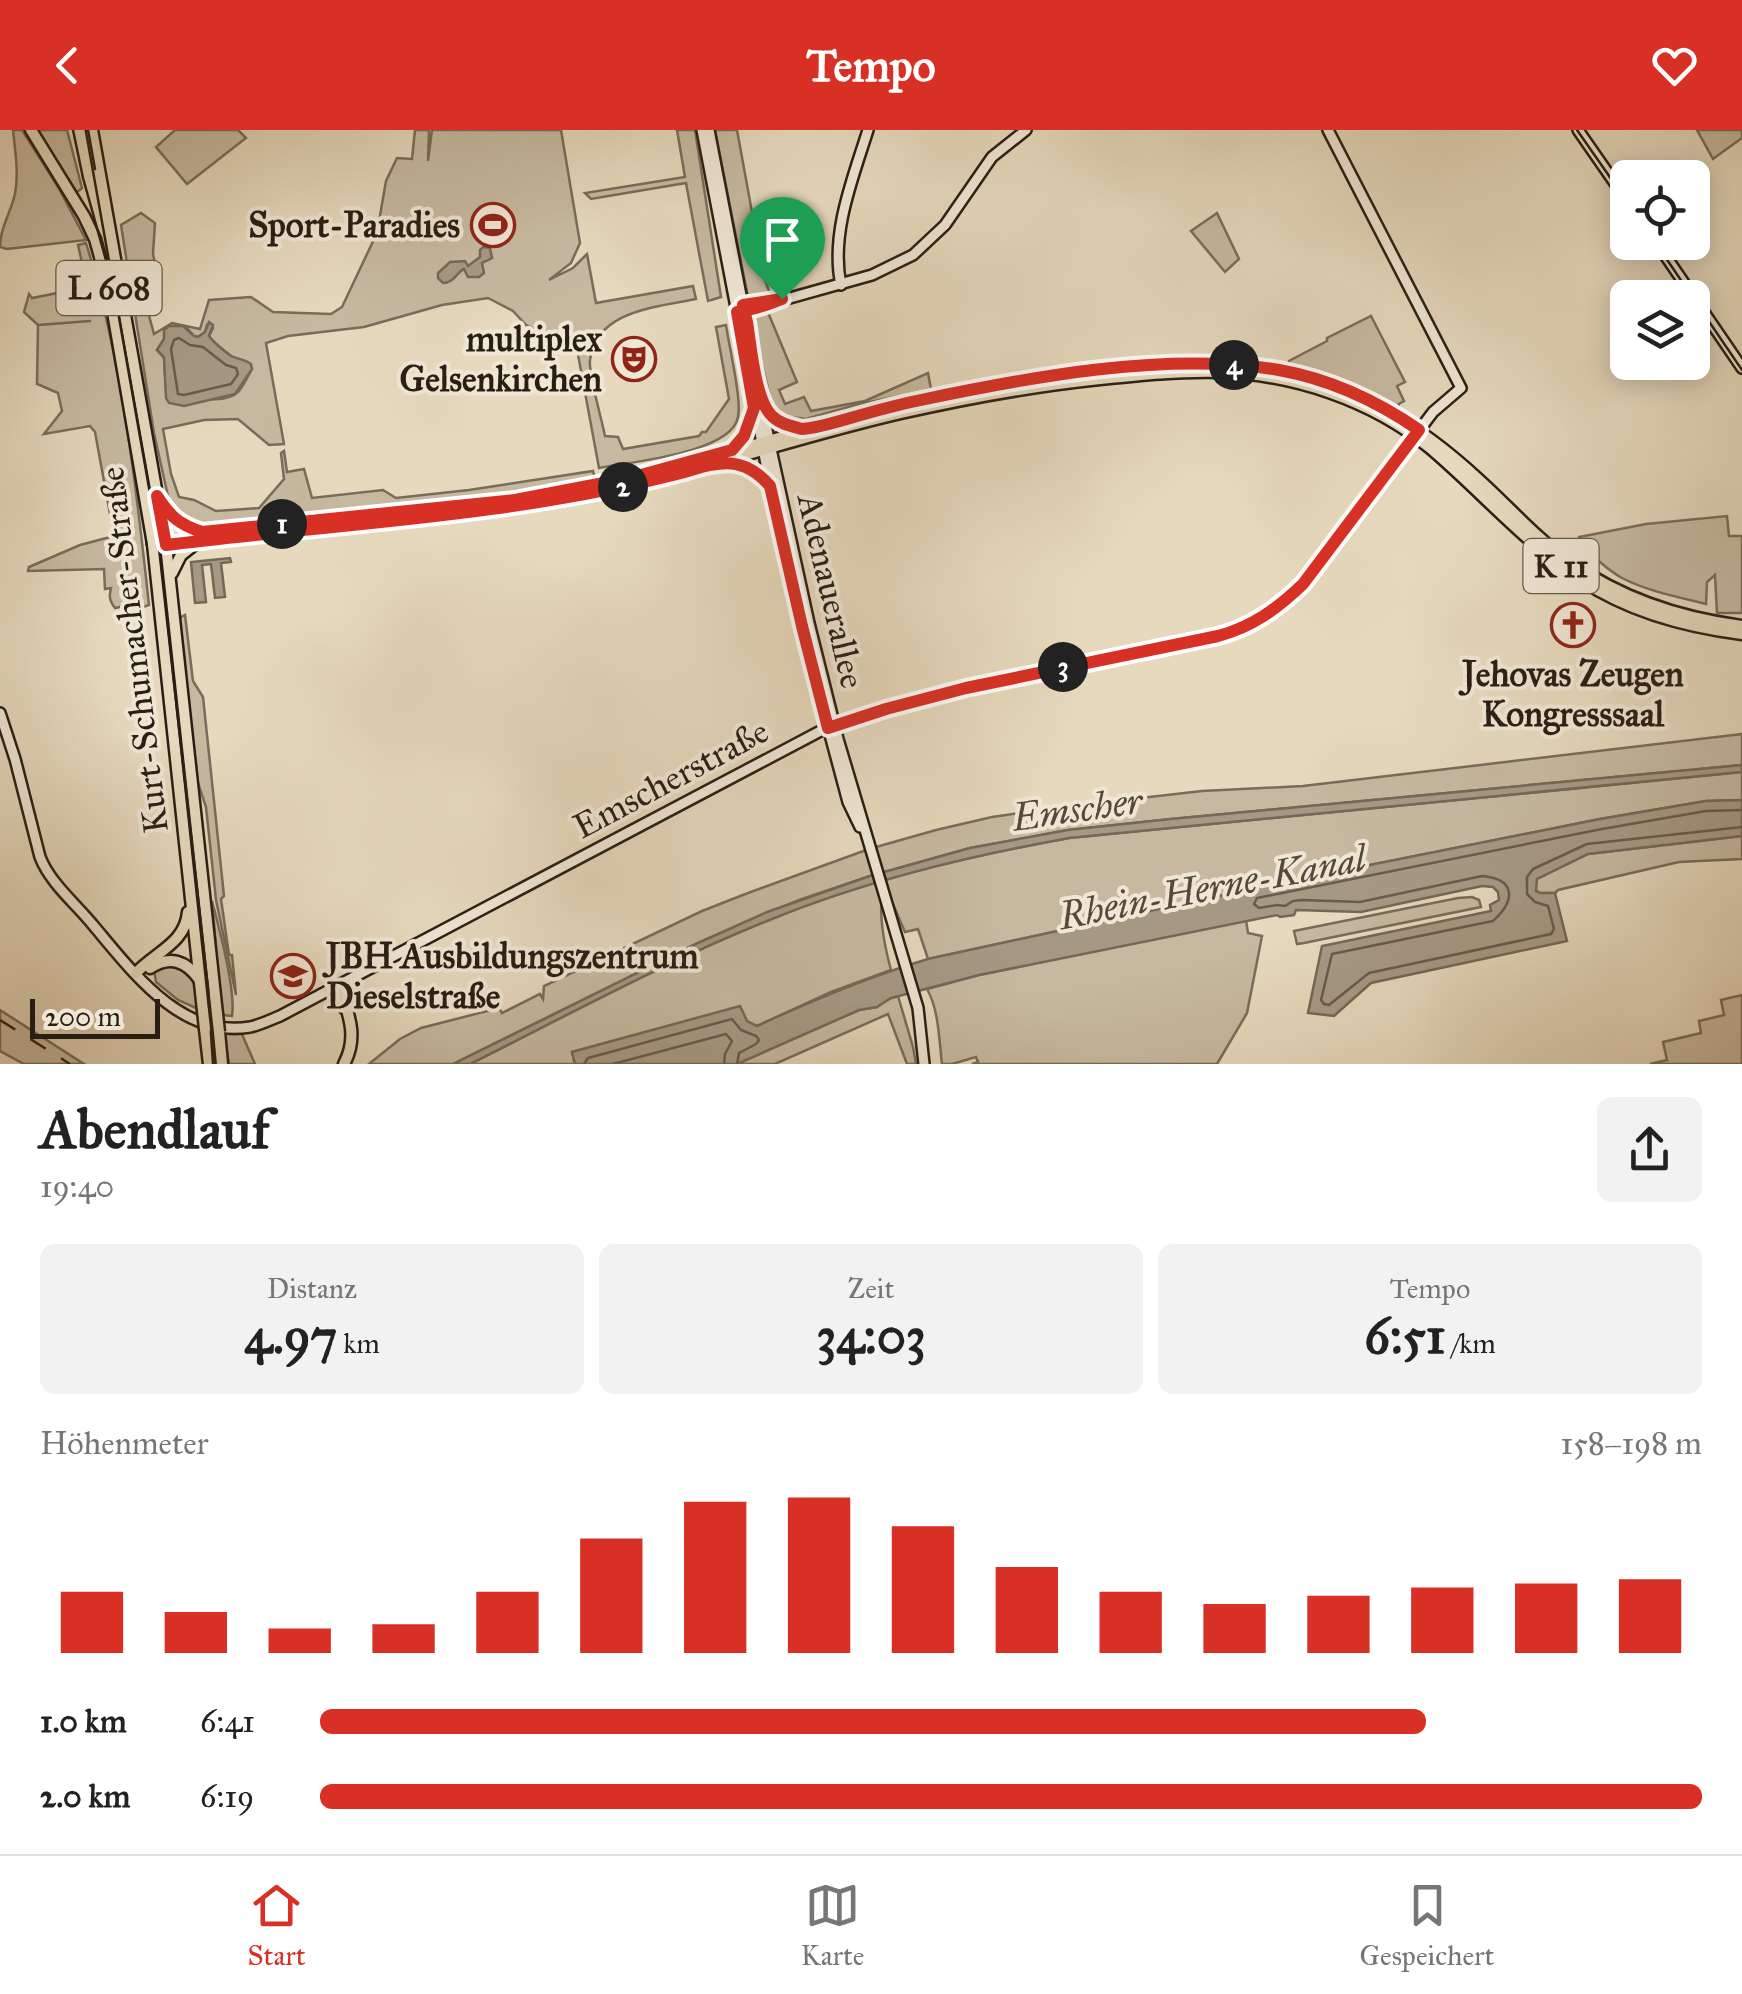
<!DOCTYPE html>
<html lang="de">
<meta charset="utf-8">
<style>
body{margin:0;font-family:"IM FELL Great Primer",serif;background:#f2f2f2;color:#222;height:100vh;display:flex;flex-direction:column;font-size:38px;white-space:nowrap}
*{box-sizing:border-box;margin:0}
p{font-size:32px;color:#767676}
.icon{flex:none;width:55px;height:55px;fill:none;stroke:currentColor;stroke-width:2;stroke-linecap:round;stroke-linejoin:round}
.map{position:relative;height:934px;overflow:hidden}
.drawer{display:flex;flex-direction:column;background:#fff;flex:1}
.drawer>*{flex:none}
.tools{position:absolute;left:1610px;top:30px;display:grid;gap:20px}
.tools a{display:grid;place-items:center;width:100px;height:100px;border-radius:15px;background:#fff;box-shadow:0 5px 25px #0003;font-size:50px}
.scale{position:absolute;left:30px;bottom:25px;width:130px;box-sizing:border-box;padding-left:10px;border:5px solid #291e14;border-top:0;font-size:28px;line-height:35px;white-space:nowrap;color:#291e14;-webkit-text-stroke:8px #efe6d4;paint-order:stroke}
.pin{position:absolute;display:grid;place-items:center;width:85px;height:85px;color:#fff;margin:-102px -42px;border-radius:50% 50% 50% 0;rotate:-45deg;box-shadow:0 0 10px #0007}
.pin .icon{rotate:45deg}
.km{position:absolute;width:50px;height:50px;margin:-25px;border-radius:50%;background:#222;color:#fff;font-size:28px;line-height:50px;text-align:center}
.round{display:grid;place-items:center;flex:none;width:105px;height:105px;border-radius:15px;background:#f2f2f2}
.headline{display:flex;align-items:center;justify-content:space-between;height:170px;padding:0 40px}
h1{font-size:55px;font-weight:700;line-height:75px}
.figures{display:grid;grid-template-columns:repeat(3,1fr);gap:15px;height:170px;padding:10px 40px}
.figures div{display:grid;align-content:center;border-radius:15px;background:#f2f2f2;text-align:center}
.figures b{font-size:50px;font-weight:700}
.figures small{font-size:28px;font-weight:400}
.figures p{font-size:28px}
.chart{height:280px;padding:20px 40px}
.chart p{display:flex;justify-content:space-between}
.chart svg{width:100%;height:180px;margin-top:10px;stroke:#d93025;stroke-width:6}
ul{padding:0 40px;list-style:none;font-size:32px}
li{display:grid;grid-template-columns:160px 120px 1fr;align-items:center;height:75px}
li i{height:25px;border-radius:12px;background:#d93025}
header{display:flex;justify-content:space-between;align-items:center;height:130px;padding:0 40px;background:#d93025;color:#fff;font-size:45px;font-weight:700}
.tab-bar{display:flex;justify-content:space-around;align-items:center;height:140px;border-top:2px solid #e0e0e0;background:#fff;font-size:28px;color:#767676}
.tab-bar a{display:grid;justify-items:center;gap:5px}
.tab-bar .current{color:#d93025}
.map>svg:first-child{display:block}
.green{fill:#c6b9a0;stroke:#786c5a;stroke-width:2.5;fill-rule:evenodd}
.water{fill:#a69984;stroke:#746857;stroke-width:2.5}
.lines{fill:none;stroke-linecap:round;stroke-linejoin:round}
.shore{stroke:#685c4c;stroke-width:2.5}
.stream{stroke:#746857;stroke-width:2.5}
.secondary-casing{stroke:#291e14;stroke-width:14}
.primary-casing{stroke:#291e14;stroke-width:15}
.secondary{stroke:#efe6d4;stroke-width:9}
.primary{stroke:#e6d9bd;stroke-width:10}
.tram{stroke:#291e14;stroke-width:2.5}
.rail{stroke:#291e14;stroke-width:2.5;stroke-dasharray:18 18;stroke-linecap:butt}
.primary-bridge-casing{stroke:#291e14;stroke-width:15;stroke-linecap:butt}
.primary-bridge{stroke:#e6d9bd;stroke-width:10}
.route-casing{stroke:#fff;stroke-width:20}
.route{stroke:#d93025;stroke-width:12}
.labels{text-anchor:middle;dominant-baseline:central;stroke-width:8;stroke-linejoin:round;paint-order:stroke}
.shield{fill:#efe6d4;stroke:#645a4e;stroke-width:2.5}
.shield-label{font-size:32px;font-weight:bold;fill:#291e14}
.poi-label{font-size:35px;font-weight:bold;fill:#291e14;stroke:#efe6d4;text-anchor:end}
.street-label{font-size:35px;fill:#291e14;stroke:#efe6d4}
.water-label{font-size:38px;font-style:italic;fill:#55493b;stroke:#efe6d4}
</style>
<header><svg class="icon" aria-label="back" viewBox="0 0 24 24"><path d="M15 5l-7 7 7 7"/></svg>Tempo<svg class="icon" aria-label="heart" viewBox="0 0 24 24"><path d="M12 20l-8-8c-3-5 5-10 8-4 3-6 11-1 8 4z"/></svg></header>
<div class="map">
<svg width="1742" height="934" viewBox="0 0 1742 934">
<rect width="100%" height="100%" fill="#e6d9bd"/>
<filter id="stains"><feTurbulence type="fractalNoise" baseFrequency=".002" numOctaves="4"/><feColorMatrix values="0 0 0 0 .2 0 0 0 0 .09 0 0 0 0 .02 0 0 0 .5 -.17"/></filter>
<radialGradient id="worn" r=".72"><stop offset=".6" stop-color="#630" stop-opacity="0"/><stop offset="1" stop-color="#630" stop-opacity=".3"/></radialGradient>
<g class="green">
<path d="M 13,0 L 22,0 L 58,57 L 86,110 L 7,119 L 0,117 C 0,98 11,82 15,64 C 19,42 15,21 13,0 Z"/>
<path d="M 36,0 L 67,0 L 82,58 L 76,63 Z"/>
<path d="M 175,0 L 238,0 L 246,8 L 187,54 L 156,17 Z"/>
<path d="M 415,0 L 429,0 L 428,31 L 432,0 L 561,0 L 580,113 L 571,133 L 549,150 L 573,138 L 587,124 L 596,173 L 693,156 L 696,169 C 658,177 596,180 590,230 C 588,243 602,290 605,306 L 618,307 L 623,319 L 699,306 L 702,302 L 706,302 L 729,269 L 716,197 L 726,195 C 729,216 742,270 738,287 C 732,323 630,332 599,338 L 577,219 L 526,195 L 513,181 L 488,168 L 442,175 L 364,197 L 288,206 L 266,213 L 284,314 L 269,315 L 238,289 L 204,290 L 163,299 L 171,344 L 179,367 L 194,370 L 216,381 L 259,378 L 284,349 L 281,323 L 284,321 L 287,342 L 304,339 L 312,368 L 383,360 L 396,368 L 469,360 L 593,341 L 596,352 L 476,372 L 197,398 L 171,380 L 154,303 L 121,95 L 141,83 L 155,93 L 153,124 L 156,139 L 145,147 L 136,138 L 154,204 L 172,193 L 200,199 L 209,170 L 251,167 L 273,182 L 331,184 L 342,177 L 377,103 L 386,51 L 397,28 L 412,29 ZM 207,195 L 213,198 L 209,206 C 211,210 229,225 233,227 C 243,231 245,230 252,239 C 248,246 244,255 239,261 C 222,278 186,264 166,259 L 164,228 L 157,220 L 164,209 L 187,198 L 194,206 L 198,207 L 205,202 Z"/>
<path d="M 677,0 L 695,0 L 721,167 L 708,171 L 686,53 L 591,69 L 585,63 L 685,47 Z"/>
<path d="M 715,0 L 737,0 L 764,148 L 771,166 L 751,170 L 748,167 Z"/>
<path d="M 1697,0 L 1742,0 L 1742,8 L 1713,29 Z"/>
<path d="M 1217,83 L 1239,129 L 1225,142 L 1191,101 Z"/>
<path d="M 86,113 C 122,230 136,354 149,475 L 127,483 L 124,476 L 115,478 C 109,470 109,466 111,458 L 105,459 L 104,439 L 28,441 L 29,437 L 80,415 L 114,406 L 95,302 L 90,296 L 44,304 L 62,281 L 58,263 L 37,254 L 38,195 L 24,182 L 29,164 L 32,168 L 72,160 L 86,151 L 78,115 Z"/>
<path d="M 767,180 L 797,252 L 779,260 L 785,274 L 804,267 L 811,281 L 865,271 L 928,243 L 931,259 L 856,275 L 806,289 L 791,287 L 779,282 L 772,275 L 752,192 L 755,184 Z"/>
<path d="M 1371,186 L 1405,252 L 1397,256 L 1404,271 L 1399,274 L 1396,279 L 1357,258 L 1289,236 L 1289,231 L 1327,211 L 1327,208 Z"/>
<path d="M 1727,386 L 1729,406 L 1742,406 L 1742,483 L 1717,483 L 1715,445 L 1707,452 L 1706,474 C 1678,467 1647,461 1622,448 C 1606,439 1592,425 1579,412 L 1579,407 L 1646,394 Z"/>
<path d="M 185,485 L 193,551 L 203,567 L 224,766 L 221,769 L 229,825 L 232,825 L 236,865 L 216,770 L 206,677 L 198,653 L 179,488 Z"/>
<path d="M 1742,604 L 1742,635 L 1171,689 L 1068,700 L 970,718 L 870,746 L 799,770 L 698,813 L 453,934 L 369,934 L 400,909 L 421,898 L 499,878 L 502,883 L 540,864 L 543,869 L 544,856 L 702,781 L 748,763 L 869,719 L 936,700 L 992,687 L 1053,678 L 1202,661 L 1303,656 Z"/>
<path d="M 1742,642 L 1742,670 L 1706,671 L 1600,689 L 1270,755 L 928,829 L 918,799 L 905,802 L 889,765 L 882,765 C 879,788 885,818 891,840 L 831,862 L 757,896 L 747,892 L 740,877 L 572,922 L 575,934 L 470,934 C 568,885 665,832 766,791 C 864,751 965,727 1069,708 Z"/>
<path d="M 1742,706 L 1742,729 L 1679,732 L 1558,760 L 1555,763 L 1540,763 L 1535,760 L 1537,749 L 1588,724 Z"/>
<path d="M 1472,767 L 1479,770 L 1481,777 L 1304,813 L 1297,814 L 1294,801 L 1458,768 Z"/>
<path d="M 212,771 C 219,797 236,862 232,886 L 222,885 Z"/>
<path d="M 1246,790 L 1248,803 L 1262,806 L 1247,883 L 1217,934 L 972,934 L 978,932 L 976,927 L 952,934 L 942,934 C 939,910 939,880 927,859 L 979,845 Z"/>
<path d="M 165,833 C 197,839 195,850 198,879 L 178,870 L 156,852 L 154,840 Z"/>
<path d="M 1742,865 L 1742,934 L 1650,934 L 1667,930 L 1663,912 L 1701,903 L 1699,891 L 1724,885 L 1721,870 Z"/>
<path d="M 898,866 L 913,917 L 916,934 L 907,934 L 888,884 L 775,934 L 737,934 L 859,880 L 877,877 L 885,870 Z"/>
<path d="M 0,880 L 84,934 L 24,934 L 0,921 Z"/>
<path d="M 224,902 L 241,902 L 255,934 L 229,934 Z"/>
</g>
<g class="water">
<path d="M 483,117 L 490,118 L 492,128 L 482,133 L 484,143 L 479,147 L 468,147 L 464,139 C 457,142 454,153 443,153 L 438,148 L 438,143 L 450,132 L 465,131 L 468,136 L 480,127 L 480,120 Z"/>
<path d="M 209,192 L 213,195 L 209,206 C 211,210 226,223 231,226 C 237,229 244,229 251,234 L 252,239 L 235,264 L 184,276 L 169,273 L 166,268 L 164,227 L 157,220 L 164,209 L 164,200 L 169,196 L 183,196 L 194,206 L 198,207 L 205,202 Z"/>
<path d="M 230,428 L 231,432 L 221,433 L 225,467 L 215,468 L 211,434 L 202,435 L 206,472 L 195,473 L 191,432 Z"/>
<path d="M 1742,635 L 1742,642 L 1069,708 C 965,727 864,751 767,791 C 665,832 568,885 470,934 L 453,934 L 698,813 L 767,782 L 870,746 L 970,718 L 1068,700 L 1171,689 Z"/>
<path d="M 1742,670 L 1742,706 L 1588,724 L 1537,749 L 1536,761 L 1540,763 L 1555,763 L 1567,811 L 1371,853 L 1334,886 L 1308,883 L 1322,816 L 1491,781 L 1490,775 L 1499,770 L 1498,762 L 1493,757 L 1482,756 L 1361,782 L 1296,780 L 1294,785 L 1280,787 L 1277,785 L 979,845 L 891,868 L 877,877 L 859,880 L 737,934 L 575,934 L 572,922 L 740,876 L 747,891 L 757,896 C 813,870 868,847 928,829 L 1270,755 L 1600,689 L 1706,671 Z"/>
</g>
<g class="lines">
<g class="shore">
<path d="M 179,208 L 190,215 L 203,217 L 226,235 L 236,238 L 238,244 L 231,254 L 184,265 L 178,264 L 171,219 L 174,210 Z"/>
<path d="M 1742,680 L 1706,681 L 1602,699 L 1257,768 L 1254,774 L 1259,778 L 1277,775 L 1285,776 L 1293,771 L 1302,770 L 1360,772 L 1482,746 C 1517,749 1515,771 1493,791 L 1332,824 L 1321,870 L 1324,874 L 1329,875 L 1369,843 L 1551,804 L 1554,799 L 1548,776 L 1535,772 L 1527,764 L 1527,747 L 1533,739 L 1587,714 L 1742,697"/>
<path d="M 584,934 L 588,928 L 732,889 L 741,900 L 756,906 L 759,910 L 756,914 L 739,923 L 737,934"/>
<path d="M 613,934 L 726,904 L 732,911 L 725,924 L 724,934"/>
</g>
<path class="stream" d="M 38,195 L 90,191"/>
<defs>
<g id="secondary">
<path d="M 702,0 L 770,355 L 801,496 L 848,672 L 860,697"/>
<path d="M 709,0 L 769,310 L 809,493 L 838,609 L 918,878 L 924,934"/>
<path d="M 1578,0 L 1628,72"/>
<path d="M 1656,112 L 1742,238"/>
<path d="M 841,155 C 830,104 853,48 868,0"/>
<path d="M 740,182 L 872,145 L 913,125 L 945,95 L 992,27 L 1026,0"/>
<path d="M 763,276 C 775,290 786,296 805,299"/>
<path d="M 731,320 L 743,306 L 754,280"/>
<path d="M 726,332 L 751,338 L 768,353"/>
<path d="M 0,583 L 15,629 L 40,727 C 50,753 76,774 93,795 C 132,841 181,909 250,897 C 260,895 270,890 280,886 L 828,597 L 885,579 L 966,558 L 1218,506 C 1252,496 1278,479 1303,454 L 1433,282 L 1461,258 L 1328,0"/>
</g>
<g id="primary">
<path d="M 31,0 L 84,86 L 95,109 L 109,159 L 153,414 L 203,881"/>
<path d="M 92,0 L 166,415 L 217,884"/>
<path d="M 161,371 C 170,386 180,395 197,400"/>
<path d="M 153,414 L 160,408 L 173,405 C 316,390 462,384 604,354 C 705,332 803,299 903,274 C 970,257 1040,247 1109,239 C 1167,233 1226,229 1283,241 C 1359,257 1422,297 1478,349 C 1509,377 1537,409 1571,433 C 1622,469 1681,488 1742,496"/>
<path d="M 153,414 C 175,416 198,411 220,408 C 254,404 288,402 321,398 C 425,388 529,380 631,355 C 721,334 810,304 901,283 C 967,268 1033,256 1100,249 C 1140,245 1179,241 1219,242 C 1293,244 1372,270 1430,318 C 1481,361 1526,414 1583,451 C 1630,482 1687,497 1742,504"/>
<path d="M 172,443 L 181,425 L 195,414"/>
<path d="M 150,838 C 170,825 186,831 199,849"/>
<path d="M 136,843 C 155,822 185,814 188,782"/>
<path d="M 339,855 C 348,883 359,906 344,934"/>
<path d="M 329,860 L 344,878"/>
<path d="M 205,899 L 209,934"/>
<path d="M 219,902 L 222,934"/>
</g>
</defs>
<use href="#secondary" class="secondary-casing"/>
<use href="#primary" class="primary-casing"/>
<use href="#secondary" class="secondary"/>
<use href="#primary" class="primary"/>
<g class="tram">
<path d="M 73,0 L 83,48 L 114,159 L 158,409 L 208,858 L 213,934"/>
<path d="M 88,0 L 95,39"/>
<path d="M 1577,0 L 1628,73"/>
<path d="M 1655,112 L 1742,240"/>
</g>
<path class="rail" d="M 0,890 L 70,934"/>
<defs>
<g id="primary-bridge">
<path d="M 203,881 L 205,899"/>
<path d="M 217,884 L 219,902"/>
</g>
</defs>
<use href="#primary-bridge" class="primary-bridge-casing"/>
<use href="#primary-bridge" class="primary-bridge"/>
</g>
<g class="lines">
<defs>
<path id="route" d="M 782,169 C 767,175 753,180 737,182 L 754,278 L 744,306 L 732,320 L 630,348 L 515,370 L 202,402 C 178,394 171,387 157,366 L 166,415 C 336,394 506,387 673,345 C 712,335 739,320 770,356 L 802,496 L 828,598 L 886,579 L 966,558 L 1218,506 C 1252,497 1277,479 1303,454 L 1419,300 C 1377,271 1329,249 1279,240 C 1168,221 1030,247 921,270 C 896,275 871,282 847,289 C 832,293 817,298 802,299 C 791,296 780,294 772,286 C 755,270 751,216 747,192 L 743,175 L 782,169"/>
</defs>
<use href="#route" class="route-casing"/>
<use href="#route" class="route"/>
</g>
<defs>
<symbol id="stadium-ring" viewBox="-11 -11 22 22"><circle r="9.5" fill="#efe6d4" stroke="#8f2418" stroke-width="1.5"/><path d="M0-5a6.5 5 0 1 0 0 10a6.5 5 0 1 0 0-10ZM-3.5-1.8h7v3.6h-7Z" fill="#8f2418"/></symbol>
<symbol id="theatre-ring" viewBox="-11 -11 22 22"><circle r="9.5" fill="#efe6d4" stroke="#8f2418" stroke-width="1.5"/><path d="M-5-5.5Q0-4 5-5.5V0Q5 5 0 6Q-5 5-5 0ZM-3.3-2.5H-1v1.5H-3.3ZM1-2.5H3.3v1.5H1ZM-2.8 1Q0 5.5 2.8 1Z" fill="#8f2418"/></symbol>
<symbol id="church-ring" viewBox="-11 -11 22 22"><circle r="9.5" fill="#efe6d4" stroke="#8f2418" stroke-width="1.5"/><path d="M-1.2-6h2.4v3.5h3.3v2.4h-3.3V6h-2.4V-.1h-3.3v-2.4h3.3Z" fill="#8f2418"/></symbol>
<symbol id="university-ring" viewBox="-11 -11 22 22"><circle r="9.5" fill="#efe6d4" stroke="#8f2418" stroke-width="1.5"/><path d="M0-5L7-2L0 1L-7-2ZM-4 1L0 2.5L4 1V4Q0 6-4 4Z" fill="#8f2418"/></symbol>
</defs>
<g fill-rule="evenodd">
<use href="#stadium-ring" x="468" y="70" width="50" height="50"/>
<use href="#theatre-ring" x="609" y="204" width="50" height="50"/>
<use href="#church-ring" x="1548" y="470" width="50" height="50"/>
<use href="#university-ring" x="268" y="821" width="50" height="50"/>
</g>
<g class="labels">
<g class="shield">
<rect x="56.5" y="131" width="105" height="54" rx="8"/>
<rect x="1523.5" y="409" width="75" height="54" rx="8"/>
</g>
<g class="shield-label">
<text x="109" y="158">L 608</text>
<text x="1561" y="436">K 11</text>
</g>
<g class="poi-label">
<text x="460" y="95">Sport-Paradies</text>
<text x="602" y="209">multiplex<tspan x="602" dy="40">Gelsenkirchen</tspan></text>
<text x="1573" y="544" text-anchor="middle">Jehovas Zeugen<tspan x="1573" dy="40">Kongresssaal</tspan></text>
<text x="326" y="826" text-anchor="start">JBH Ausbildungszentrum<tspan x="326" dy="40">Dieselstraße</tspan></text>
</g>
<g class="street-label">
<text transform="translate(831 461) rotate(77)">Adenauerallee</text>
<text transform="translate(134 520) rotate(-97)">Kurt-Schumacher-Straße</text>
<text transform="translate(671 649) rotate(-28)">Emscherstraße</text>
</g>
<g class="water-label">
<text transform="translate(1077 679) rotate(-8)">Emscher</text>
<text transform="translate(1212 757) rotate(-11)">Rhein-Herne-Kanal</text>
</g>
</g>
<rect width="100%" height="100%" filter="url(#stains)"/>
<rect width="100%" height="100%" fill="url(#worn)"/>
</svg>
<div class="tools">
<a><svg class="icon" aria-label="locate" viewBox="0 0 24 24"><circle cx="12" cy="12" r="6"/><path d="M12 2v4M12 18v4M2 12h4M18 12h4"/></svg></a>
<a><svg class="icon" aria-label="layers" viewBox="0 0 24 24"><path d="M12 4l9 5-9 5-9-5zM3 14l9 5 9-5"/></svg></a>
</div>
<div class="scale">200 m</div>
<div class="pin" style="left:782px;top:169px;background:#1e9e55"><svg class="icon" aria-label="arrive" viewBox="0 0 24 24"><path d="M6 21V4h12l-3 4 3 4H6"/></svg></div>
<b class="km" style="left:282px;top:394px">1</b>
<b class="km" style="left:623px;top:357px">2</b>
<b class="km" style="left:1063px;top:537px">3</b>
<b class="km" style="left:1234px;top:235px">4</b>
</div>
<section class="drawer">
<div class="headline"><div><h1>Abendlauf</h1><p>19:40</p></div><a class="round"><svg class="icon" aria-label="share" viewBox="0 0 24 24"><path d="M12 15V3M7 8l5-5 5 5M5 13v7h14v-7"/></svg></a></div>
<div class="figures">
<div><p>Distanz</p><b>4.97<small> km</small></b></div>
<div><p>Zeit</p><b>34:03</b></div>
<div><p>Tempo</p><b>6:51<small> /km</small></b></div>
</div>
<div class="chart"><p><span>Höhenmeter</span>158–198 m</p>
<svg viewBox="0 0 160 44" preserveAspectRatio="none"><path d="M5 44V29M15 44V34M25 44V38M35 44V37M45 44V29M55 44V16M65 44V7M75 44V6M85 44V13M95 44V23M105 44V29M115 44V32M125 44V30M135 44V28M145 44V27M155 44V26"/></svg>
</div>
<ul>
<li><b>1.0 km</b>6:41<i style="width:80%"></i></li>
<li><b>2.0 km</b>6:19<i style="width:100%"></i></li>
</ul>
</section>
<nav class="tab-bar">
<a class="current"><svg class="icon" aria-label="home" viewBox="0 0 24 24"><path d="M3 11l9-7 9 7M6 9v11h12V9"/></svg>Start</a>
<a><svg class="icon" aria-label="map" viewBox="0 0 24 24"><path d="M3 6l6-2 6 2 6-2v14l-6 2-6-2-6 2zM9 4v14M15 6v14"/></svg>Karte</a>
<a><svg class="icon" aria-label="saved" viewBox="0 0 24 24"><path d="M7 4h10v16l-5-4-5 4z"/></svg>Gespeichert</a>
</nav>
